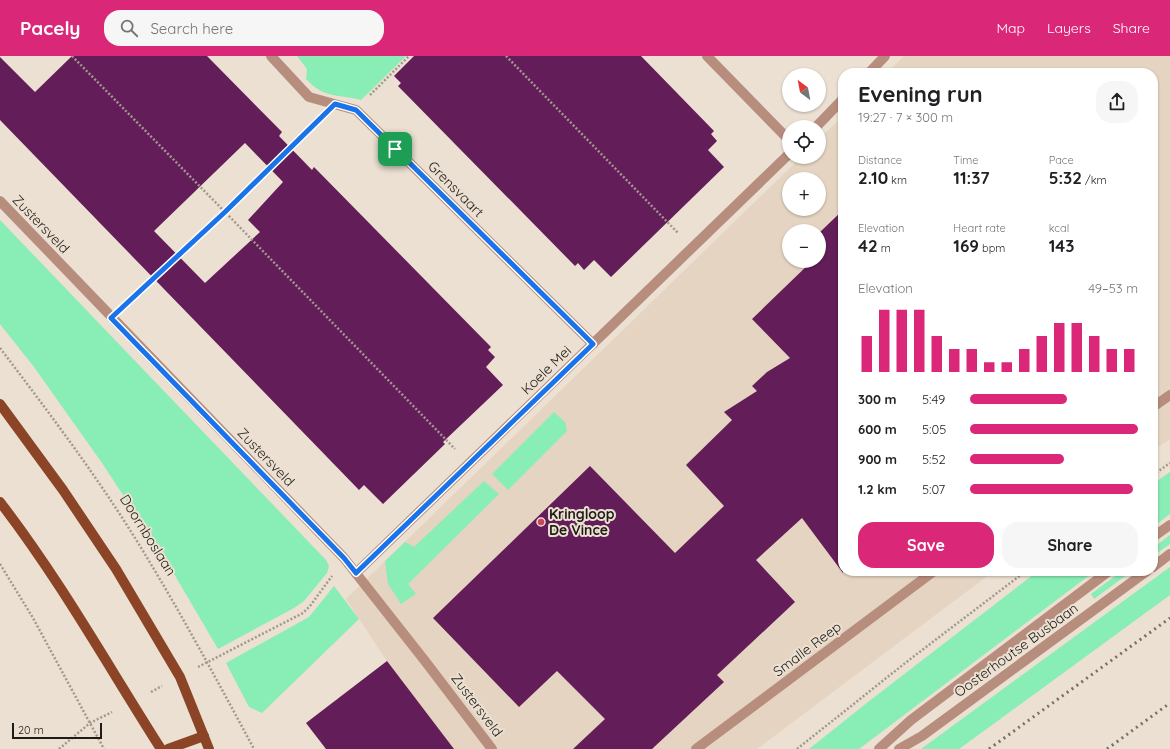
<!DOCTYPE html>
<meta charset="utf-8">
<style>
body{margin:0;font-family:Quicksand,sans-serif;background:#f6f6f6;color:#202124;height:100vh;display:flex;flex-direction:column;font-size:15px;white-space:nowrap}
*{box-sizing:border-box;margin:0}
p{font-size:13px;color:#757577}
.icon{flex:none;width:22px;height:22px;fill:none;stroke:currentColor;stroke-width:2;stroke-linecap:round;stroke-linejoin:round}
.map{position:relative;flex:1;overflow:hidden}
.panel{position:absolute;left:838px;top:12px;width:320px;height:508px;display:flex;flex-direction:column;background:#fff;border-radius:16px;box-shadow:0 1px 3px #0004}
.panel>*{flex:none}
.needle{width:26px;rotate:328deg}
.fabs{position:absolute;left:782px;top:12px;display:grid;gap:8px}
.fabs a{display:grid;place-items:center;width:44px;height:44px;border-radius:50%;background:#fff;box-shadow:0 1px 3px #0004;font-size:20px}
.scale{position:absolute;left:12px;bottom:10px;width:90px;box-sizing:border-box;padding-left:4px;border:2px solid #1f1b16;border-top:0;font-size:11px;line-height:14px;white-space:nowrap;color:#1f1b16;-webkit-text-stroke:3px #ebe0d2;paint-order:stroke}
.pin{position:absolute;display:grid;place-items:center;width:34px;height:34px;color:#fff;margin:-17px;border-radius:8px;box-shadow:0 2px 6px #0006}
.round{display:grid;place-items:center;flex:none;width:42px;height:42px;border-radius:16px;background:#f6f6f6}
.headline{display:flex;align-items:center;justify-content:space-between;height:68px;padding:0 20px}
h1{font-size:22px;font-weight:800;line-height:30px}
.figures{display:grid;grid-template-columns:repeat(3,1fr);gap:6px;height:68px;padding:4px 20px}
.figures div{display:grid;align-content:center}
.figures b{font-size:17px;font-weight:800}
.figures small{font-size:11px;font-weight:400}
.figures p{font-size:11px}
.chart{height:112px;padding:8px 20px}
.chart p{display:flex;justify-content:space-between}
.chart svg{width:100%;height:72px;margin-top:4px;stroke:#db2777;stroke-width:6}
.cta{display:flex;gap:8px;margin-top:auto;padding:8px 20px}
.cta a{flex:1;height:46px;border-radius:16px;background:#db2777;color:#fff;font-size:16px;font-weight:800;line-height:46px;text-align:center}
.cta a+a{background:#f6f6f6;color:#202124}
ul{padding:0 20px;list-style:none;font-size:13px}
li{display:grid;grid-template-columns:64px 48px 1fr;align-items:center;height:30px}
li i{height:10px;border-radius:5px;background:#db2777}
header{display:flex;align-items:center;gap:24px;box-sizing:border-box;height:56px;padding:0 20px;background:#db2777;color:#fff}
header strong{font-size:19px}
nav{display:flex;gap:22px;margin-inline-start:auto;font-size:14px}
.search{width:280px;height:36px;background:#f6f6f6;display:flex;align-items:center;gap:10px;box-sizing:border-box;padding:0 14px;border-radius:16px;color:#757577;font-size:15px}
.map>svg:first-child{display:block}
.built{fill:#e5d4c1;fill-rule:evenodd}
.green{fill:#89edb6}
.building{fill:#631d59;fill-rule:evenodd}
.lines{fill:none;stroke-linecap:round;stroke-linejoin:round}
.path{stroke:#a1988e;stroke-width:2.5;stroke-dasharray:2 2;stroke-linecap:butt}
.minor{stroke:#b78d7d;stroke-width:10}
.major{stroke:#8c4426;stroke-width:10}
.rail{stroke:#777067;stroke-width:3;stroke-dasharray:2 4;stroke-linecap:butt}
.route-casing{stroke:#fff;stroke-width:8}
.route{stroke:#1a73e8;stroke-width:5}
.poi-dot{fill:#d1415d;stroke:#ebe0d2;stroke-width:1.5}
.labels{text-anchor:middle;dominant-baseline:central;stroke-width:4;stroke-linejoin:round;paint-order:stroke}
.street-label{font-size:14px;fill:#1f1b16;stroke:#ebe0d2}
.poi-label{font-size:14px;font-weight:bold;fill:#1f1b16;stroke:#ebe0d2;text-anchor:start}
</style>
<header>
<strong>Pacely</strong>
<div class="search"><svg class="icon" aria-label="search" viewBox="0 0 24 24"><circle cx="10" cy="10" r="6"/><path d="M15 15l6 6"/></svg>Search here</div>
<nav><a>Map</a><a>Layers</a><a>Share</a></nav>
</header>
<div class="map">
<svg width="1170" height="693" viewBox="0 0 1170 693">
<rect width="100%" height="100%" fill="#ebe0d2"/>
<g class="built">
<path d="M 904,0 L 1170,0 L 1170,383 L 1153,395 L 1153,17 L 887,17 Z"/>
<path d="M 843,60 L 843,515 L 994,515 L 757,693 L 326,693 L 306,667 L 387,605 L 346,543 L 801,101 L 819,101 L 819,83 ZM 789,123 L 819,123 L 819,153 L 789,153 ZM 789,175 L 819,175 L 819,205 L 789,205 Z"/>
</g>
<g class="green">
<path d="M 297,0 L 406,0 L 361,44 C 348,40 333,41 321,35 C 315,32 311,28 306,23 L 307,13 Z"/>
<path d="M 0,164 L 326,504 L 329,510 L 327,517 L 304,545 L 294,552 L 218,593 L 167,506 L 102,407 L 34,311 L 0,268 Z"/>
<path d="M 554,356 L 565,366 L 567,375 L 508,434 L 492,418 Z"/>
<path d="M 1170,416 L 1170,458 L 1153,471 L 1153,428 Z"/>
<path d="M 484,425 L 499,438 L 408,528 L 416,538 L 401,548 L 388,528 L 385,505 L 405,486 L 414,491 Z"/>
<path d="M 1170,479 L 1170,488 L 1153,500 L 1153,492 Z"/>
<path d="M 1170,511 L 1170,539 L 959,693 L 921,693 Z"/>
<path d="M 1038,515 L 1095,515 L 859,693 L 809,693 L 868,646 Z"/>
<path d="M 1122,515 L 1132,515 L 1094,543 L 1091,538 Z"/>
<path d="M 334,530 L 359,563 L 262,657 L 249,651 L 226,607 L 309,561 Z"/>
</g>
<g class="building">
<path d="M 72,0 L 207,0 L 282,76 L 279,80 L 312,114 L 314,111 L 491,291 L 488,294 L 495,301 L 486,311 L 503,329 L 443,386 L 445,388 L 383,448 L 364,429 L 359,434 L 0,64 L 0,1 L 35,36 ZM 245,87 L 283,126 L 248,164 L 260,176 L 205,227 L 154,175 Z"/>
<path d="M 414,0 L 641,0 L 714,75 L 711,78 L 717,85 L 708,94 L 724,111 L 611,221 L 594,204 L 584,214 L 578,207 L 575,210 L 398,30 L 401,27 L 394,20 Z"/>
<path d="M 843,154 L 843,517 L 802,462 L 756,504 L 795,546 L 717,619 L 724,626 L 652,693 L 573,693 L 605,663 L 557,615 L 519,651 L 433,562 L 590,410 L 675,497 L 724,450 L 686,409 L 732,364 L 724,356 L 757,335 L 752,330 L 767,316 L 790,302 L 752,263 L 812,205 L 819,205 L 819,177 Z"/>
<path d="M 387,605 L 454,693 L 326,693 L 306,667 Z"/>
</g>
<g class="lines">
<g class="path">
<path d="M 72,0 L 225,156 L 455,393"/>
<path d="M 506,0 L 678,177"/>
<path d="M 370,39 L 409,0"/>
<path d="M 128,247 L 225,156 L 318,65"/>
<path d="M 0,292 C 50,358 100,424 143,495 C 182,559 218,626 254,693"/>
<path d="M 1153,419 L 1170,407"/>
<path d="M 0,508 L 33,562 L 104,693"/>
<path d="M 198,611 L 303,557 L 310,550 L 332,520"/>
<path d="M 151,636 L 162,630"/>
<path d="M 59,693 L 90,667 L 112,656"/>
<path d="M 797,693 L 909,604 L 1026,515"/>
</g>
<g class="minor">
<path d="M 271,0 L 309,41 L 356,54 L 593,288"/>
<path d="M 707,0 L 789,84"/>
<path d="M 869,17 L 885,0"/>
<path d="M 816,71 L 843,43"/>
<path d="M 0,145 L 344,502 L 425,605 L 492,693"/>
<path d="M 1153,351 L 1170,339"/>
<path d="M 1153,481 L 1170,469"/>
<path d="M 1153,511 L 1170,498"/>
<path d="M 356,517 L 789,98"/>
<path d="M 696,693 L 934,515"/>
<path d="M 879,693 L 911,664 L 1109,515"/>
<path d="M 899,693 L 922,680 L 1147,515"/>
</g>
<g class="major">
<path d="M 0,348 L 63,434 L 116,513 L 180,621 L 209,693"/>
<path d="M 0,446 C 60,524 108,610 161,693"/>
<path d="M 168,693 L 204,680"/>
</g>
<g class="rail">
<path d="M 989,693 L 1170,562"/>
<path d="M 1107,693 L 1170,647"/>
</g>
</g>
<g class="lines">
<defs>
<path id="route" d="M 335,48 L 356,54 L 593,288 L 356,517 L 344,502 L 111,262 L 225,156 Z"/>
</defs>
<use href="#route" class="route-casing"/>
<use href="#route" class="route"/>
</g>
<circle class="poi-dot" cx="541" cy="466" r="4"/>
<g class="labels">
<g class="street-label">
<text transform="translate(456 133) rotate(45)">Grensvaart</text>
<text transform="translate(41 168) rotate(46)">Zustersveld</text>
<text transform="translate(546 314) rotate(-44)">Koele Mei</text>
<text transform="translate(266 401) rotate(46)">Zustersveld</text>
<text transform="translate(148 479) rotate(58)">Doornboslaan</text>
<text transform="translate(807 593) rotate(-37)">Smalle Reep</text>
<text transform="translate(1016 594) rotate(-36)">Oosterhoutse Busbaan</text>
<text transform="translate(477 649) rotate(53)">Zustersveld</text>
</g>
<g class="poi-label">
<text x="549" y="458">Kringloop<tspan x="549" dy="16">De Vince</tspan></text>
</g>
</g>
</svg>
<div class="fabs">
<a><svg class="needle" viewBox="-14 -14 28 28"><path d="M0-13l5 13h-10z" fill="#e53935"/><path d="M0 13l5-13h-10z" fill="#757577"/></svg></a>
<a><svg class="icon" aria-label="locate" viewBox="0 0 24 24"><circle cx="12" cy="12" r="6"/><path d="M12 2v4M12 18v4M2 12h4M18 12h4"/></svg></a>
<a>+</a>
<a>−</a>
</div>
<div class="scale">20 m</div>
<div class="pin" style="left:395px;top:93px;background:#1e9e55"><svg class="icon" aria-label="arrive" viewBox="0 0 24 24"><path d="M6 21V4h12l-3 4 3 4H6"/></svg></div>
<section class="panel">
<div class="headline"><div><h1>Evening run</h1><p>19:27 · 7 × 300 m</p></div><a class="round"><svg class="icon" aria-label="share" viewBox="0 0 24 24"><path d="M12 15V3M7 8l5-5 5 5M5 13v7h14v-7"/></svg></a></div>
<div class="figures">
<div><p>Distance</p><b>2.10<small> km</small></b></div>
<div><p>Time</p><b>11:37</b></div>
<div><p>Pace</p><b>5:32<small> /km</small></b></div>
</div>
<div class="figures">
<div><p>Elevation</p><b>42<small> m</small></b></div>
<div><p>Heart rate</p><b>169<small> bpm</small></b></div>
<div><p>kcal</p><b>143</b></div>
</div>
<div class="chart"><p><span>Elevation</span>49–53 m</p>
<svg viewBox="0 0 160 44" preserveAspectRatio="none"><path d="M5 44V22M15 44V6M25 44V6M35 44V6M45 44V22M55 44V30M65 44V30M75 44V38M85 44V38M95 44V30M105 44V22M115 44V14M125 44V14M135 44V22M145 44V30M155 44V30"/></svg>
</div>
<ul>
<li><b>300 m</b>5:49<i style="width:58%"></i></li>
<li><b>600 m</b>5:05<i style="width:100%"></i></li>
<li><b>900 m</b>5:52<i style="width:56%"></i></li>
<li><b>1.2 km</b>5:07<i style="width:97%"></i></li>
</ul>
<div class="cta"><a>Save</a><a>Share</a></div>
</section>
</div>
